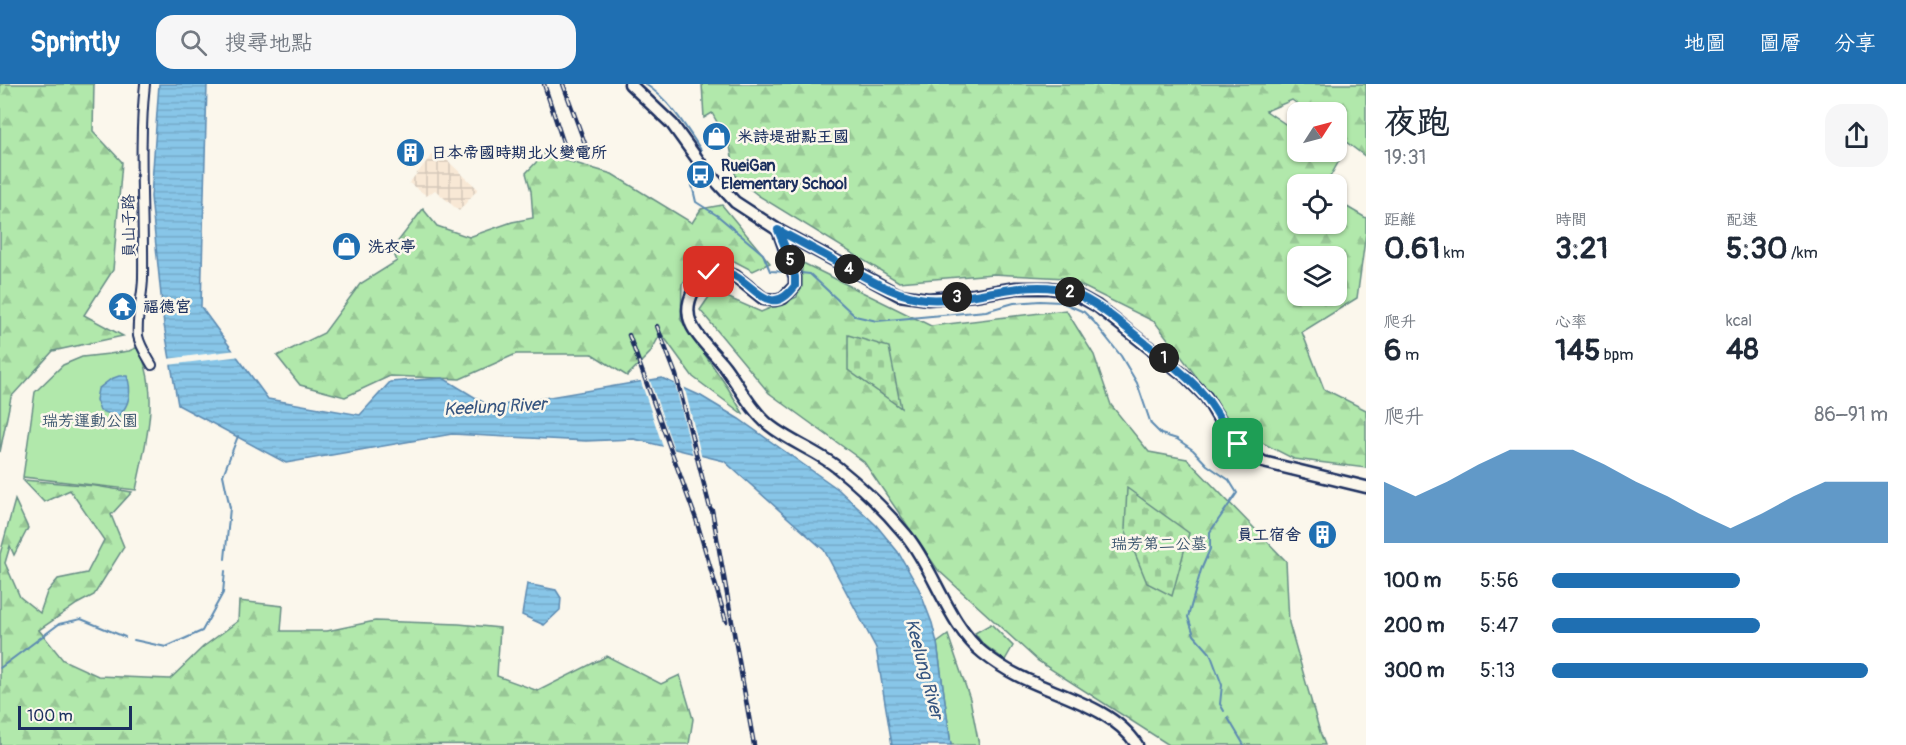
<!DOCTYPE html>
<html lang="zh-TW">
<meta charset="utf-8">
<style>
body{margin:0;font-family:Pangolin,"LXGW WenKai TC",sans-serif;background:#f6f6f7;color:#1f2937;height:100vh;display:flex;flex-direction:column;font-size:22px;white-space:nowrap}
*{box-sizing:border-box;margin:0}
p{font-size:20px;color:#747a83}
.icon{flex:none;width:33px;height:33px;fill:none;stroke:currentColor;stroke-width:2;stroke-linecap:round;stroke-linejoin:round}
.map{position:relative;flex:1;overflow:hidden}
.panel{display:flex;flex-direction:column;background:#fff;width:540px}
.panel>*{flex:none}
.needle{width:39px;rotate:54deg}
.tools{position:absolute;left:1287px;top:18px;display:grid;gap:12px}
.tools a{display:grid;place-items:center;width:60px;height:60px;border-radius:12px;background:#fff;box-shadow:0 2px 4px #0004;font-size:30px}
.scale{position:absolute;left:18px;bottom:15px;width:114px;box-sizing:border-box;padding-left:6px;border:3px solid #1b2f5e;border-top:0;font-size:16px;line-height:21px;white-space:nowrap;color:#1b2f5e;-webkit-text-stroke:4px #fbf7ec;paint-order:stroke}
.pin{position:absolute;display:grid;place-items:center;width:51px;height:51px;color:#fff;margin:-26px;border-radius:12px;box-shadow:0 3px 9px #0006}
.km{position:absolute;width:30px;height:30px;margin:-15px;border-radius:50%;background:#222;color:#fff;font-size:16px;line-height:30px;text-align:center}
.round{display:grid;place-items:center;flex:none;width:63px;height:63px;border-radius:18px;background:#f6f6f7}
.headline{display:flex;align-items:center;justify-content:space-between;height:102px;padding:0 18px}
h1{font-size:33px;font-weight:700;line-height:45px}
.stats{display:grid;grid-template-columns:repeat(3,1fr);gap:9px;height:102px;padding:6px 18px}
.stats div{display:grid;align-content:center}
.stats b{font-size:30px;font-weight:700}
.stats small{font-size:16px;font-weight:400}
.stats p{font-size:16px}
.chart{height:168px;padding:12px 18px}
.chart p{display:flex;justify-content:space-between}
.chart svg{width:100%;height:108px;margin-top:6px;fill:#1f6fb2;opacity:.7}
ul{padding:0 18px;list-style:none;font-size:20px}
li{display:grid;grid-template-columns:96px 72px 1fr;align-items:center;height:45px}
li i{height:15px;border-radius:8px;background:#1f6fb2}
header{display:flex;align-items:center;gap:36px;box-sizing:border-box;height:84px;padding:0 30px;background:#1f6fb2;color:#fff}
header strong{font-size:28px}
nav{display:flex;gap:33px;margin-inline-start:auto;font-size:21px}
.search{width:420px;height:54px;background:#f6f6f7;display:flex;align-items:center;gap:15px;box-sizing:border-box;padding:0 21px;border-radius:18px;color:#747a83;font-size:22px}
main{display:flex;flex:1;min-height:0}
.map>svg:first-child{display:block}
.industrial{fill:url(#industrial-grid)}
.forest{fill:url(#forest-firs);stroke:#668c84;stroke-width:1.5;fill-rule:evenodd}
.cemetery{fill:url(#cemetery-stones);stroke:#668c84;stroke-width:1.5}
.park{fill:#b1e8ab;stroke:#668c84;stroke-width:1.5}
.water{fill:url(#water-rules);stroke:#5c8ab1;stroke-width:1.5}
.pier{fill:#fbf7ec}
.lines{fill:none;stroke-linecap:round;stroke-linejoin:round}
.stream{stroke:#5c8ab1;stroke-width:2}
.street-casing{stroke:#1b2f5e;stroke-width:12}
.secondary-casing{stroke:#1b2f5e;stroke-width:15}
.street{stroke:#fbf7ec;stroke-width:8}
.secondary{stroke:#fbf7ec;stroke-width:10}
.rail-casing{stroke:#1b2f5e;stroke-width:4.5}
.rail{stroke:#fbf7ec;stroke-width:2;stroke-dasharray:7;stroke-linecap:butt}
.route-casing{stroke:#fff;stroke-width:12}
.route{stroke:#1f6fb2;stroke-width:8}
.labels{text-anchor:middle;dominant-baseline:central;stroke-width:5;stroke-linejoin:round;paint-order:stroke}
.poi-label{font-size:16px;font-weight:bold;fill:#1b2f5e;stroke:#fbf7ec;text-anchor:start}
.street-label{font-size:16px;fill:#1b2f5e;stroke:#fbf7ec}
.park-label{font-size:16px;fill:#39546d;stroke:#fbf7ec}
.water-label{font-size:18px;font-style:italic;fill:#365580;stroke:#fbf7ec}
</style>
<header>
<strong>Sprintly</strong>
<div class="search"><svg class="icon" aria-label="search" viewBox="0 0 24 24"><circle cx="10" cy="10" r="6"/><path d="M15 15l6 6"/></svg>搜尋地點</div>
<nav><a>地圖</a><a>圖層</a><a>分享</a></nav>
</header>
<main>
<div class="map">
<svg width="1366" height="661" viewBox="0 0 1366 661">
<defs>
<pattern id="industrial-grid" width="8" height="8" patternUnits="userSpaceOnUse" patternTransform="scale(1.5)"><rect width="8" height="8" fill="#f8e8d5"/><path d="M0 4h8M4 0v8" fill="none" stroke="#d4c7b9"/></pattern>
<pattern id="forest-firs" width="22" height="20" patternUnits="userSpaceOnUse" patternTransform="scale(1.5)"><rect width="22" height="20" fill="#b1e8ab"/><path d="M5 1l3.5 6h-7zM16 11l3.5 6h-7z" fill="#98c796"/></pattern>
<pattern id="cemetery-stones" width="16" height="16" patternUnits="userSpaceOnUse" patternTransform="scale(1.5)"><rect width="16" height="16" fill="#b1e8ab"/><path d="M2 7V4a2 2 0 0 1 4 0v3zM10 15v-3a2 2 0 0 1 4 0v3z" fill="#98c796"/></pattern>
<pattern id="water-rules" width="6" height="5" patternUnits="userSpaceOnUse" patternTransform="scale(1.5)"><rect width="6" height="5" fill="#88c6e8"/><path d="M0 2.5h6" fill="none" stroke="#75aac9"/></pattern>
</defs>
<rect width="100%" height="100%" fill="#fbf7ec"/>
<filter id="ink" filterUnits="userSpaceOnUse"><feTurbulence type="fractalNoise" baseFrequency=".0167" numOctaves="2"/><feDisplacementMap in="SourceGraphic" scale="12" xChannelSelector="R" yChannelSelector="G"/><feConvolveMatrix kernelMatrix="1 2 1 2 8 2 1 2 1" color-interpolation-filters="sRGB"/></filter>
<g filter="url(#ink)">
<path class="industrial" d="M 436,66 L 478,105 L 459,127 L 435,106 L 427,112 L 409,99 Z"/>
<g class="forest">
<path d="M 0,0 L 94,0 L 93,47 L 122,78 L 113,186 L 84,231 L 123,252 L 53,267 L 11,313 L 0,368 Z"/>
<path d="M 702,0 L 1366,0 L 1366,73 L 1337,51 L 1336,28 L 1308,28 L 1292,16 L 1266,27 L 1297,48 L 1298,68 L 1326,68 L 1339,77 L 1326,100 L 1298,100 L 1298,140 L 1336,140 L 1337,117 L 1366,134 L 1366,149 L 1357,214 L 1302,248 L 1324,305 L 1366,326 L 1366,384 L 1294,375 L 1237,346 L 1155,238 L 1066,194 L 993,190 L 899,198 L 759,112 L 736,94 L 730,62 L 712,29 L 704,34 ZM 1298,172 L 1336,172 L 1336,212 L 1298,212 Z"/>
<path d="M 544,70 L 612,90 L 692,139 L 701,125 L 722,121 L 770,179 L 753,187 L 715,167 L 682,200 L 681,236 L 728,304 L 744,331 L 693,293 L 661,249 L 650,269 L 627,292 L 592,270 L 516,270 L 460,295 L 390,292 L 345,313 L 300,301 L 277,272 L 324,249 L 360,200 L 397,177 L 392,165 L 423,125 L 437,142 L 469,153 L 512,138 L 533,134 L 531,107 L 526,89 Z"/>
<path d="M 803,179 L 931,242 L 1066,226 L 1094,271 L 1111,321 L 1149,368 L 1187,375 L 1286,477 L 1289,539 L 1320,648 L 1325,661 L 1169,661 L 1038,577 L 938,486 L 864,378 L 769,309 L 700,226 L 713,207 L 761,228 L 797,213 Z"/>
<path d="M 23,396 L 96,402 L 132,408 L 111,431 L 124,463 L 94,511 L 77,520 L 39,546 L 63,576 L 98,592 L 170,595 L 203,563 L 238,537 L 239,517 L 283,522 L 281,547 L 327,547 L 375,537 L 459,540 L 500,544 L 497,592 L 538,607 L 607,572 L 661,600 L 680,591 L 693,635 L 689,660 L 0,661 L 0,470 L 15,416 L 28,444 L 14,471 L 10,462 L 5,479 L 20,513 L 40,529 L 47,508 L 58,495 L 87,489 L 104,456 L 70,406 L 44,418 Z"/>
</g>
<g class="cemetery">
<path d="M 848,251 L 889,263 L 901,324 L 848,286 Z"/>
<path d="M 1127,404 L 1189,449 L 1172,512 L 1147,499 L 1125,445 Z"/>
</g>
<g class="park">
<path d="M 138,263 C 161,311 146,356 136,406 L 23,393 L 35,308 L 63,281 L 82,273 L 109,270 L 129,267 Z"/>
<path d="M 991,540 L 1013,562 L 1005,576 L 982,559 L 975,549 Z"/>
<path d="M 948,551 L 970,615 L 979,661 L 951,661 L 937,559 Z"/>
</g>
<g class="water">
<path d="M 159,0 L 207,0 L 201,223 L 268,315 L 360,331 L 390,298 L 443,294 L 491,323 L 662,294 L 701,312 L 739,335 L 838,405 L 876,441 L 898,468 L 919,505 L 932,539 L 937,559 L 951,661 L 892,661 L 876,564 L 824,466 L 724,377 L 634,355 L 586,357 L 452,350 L 286,379 L 178,321 L 164,241 L 151,113 Z"/>
<path d="M 119,292 L 127,292 C 132,306 130,322 118,332 L 100,327 L 96,316 L 98,305 L 111,295 Z"/>
<path d="M 527,500 L 556,506 L 561,514 L 560,526 L 544,541 L 522,531 Z"/>
</g>
<g class="pier">
<path d="M 237,266 L 241,272 L 168,281 L 167,275 Z"/>
<path d="M 649,294 L 675,368 L 664,366 L 640,295 Z"/>
<path d="M 674,296 L 684,301 L 702,375 L 693,372 Z"/>
</g>
<g class="lines">
<g class="stream">
<path d="M 645,0 C 669,15 686,43 701,66 L 700,69"/>
<path d="M 695,83 L 692,101 L 696,118 L 718,132 L 763,170 L 770,187 L 788,188"/>
<path d="M 801,189 L 810,190 L 855,232 L 877,237 L 986,227 L 1014,219 L 1040,217 L 1061,218 L 1084,228 L 1094,238 L 1121,272 L 1137,299 L 1151,340 L 1161,350 L 1177,355 L 1193,366 L 1207,381 L 1229,396 L 1237,409 L 1210,448 L 1210,465 L 1201,486 L 1188,533 L 1194,551 L 1210,569 L 1222,601 L 1220,620 L 1224,627"/>
<path d="M 225,475 L 230,424 L 223,391 L 238,352"/>
<path d="M 134,556 L 166,563 L 202,547 L 223,509 L 225,487"/>
<path d="M 0,584 L 59,540 L 81,535 L 125,553"/>
<path d="M 1228,634 L 1244,661"/>
</g>
<defs>
<path id="street" d="M 145,0 C 138,64 144,128 143,193 C 143,213 136,232 138,252 C 140,262 147,272 152,281"/>
<g id="secondary">
<path d="M 630,0 L 672,40 L 703,83 L 735,118 L 778,146 L 899,211 L 928,215 L 974,211 L 1016,204 L 1049,204 L 1070,207 L 1097,222 L 1185,292 L 1206,313 L 1227,349 L 1238,360 L 1263,378 L 1366,403"/>
<path d="M 778,146 L 795,193 L 795,202 L 783,214 L 775,216 L 764,215 L 735,192 L 717,185 C 706,189 700,196 694,206 C 675,240 707,259 725,283 C 739,302 751,326 769,341 C 790,358 817,367 838,384 C 863,404 886,427 906,451 C 934,485 949,542 983,569 C 993,577 1005,585 1017,591 C 1055,611 1113,623 1137,661"/>
</g>
</defs>
<use href="#street" class="street-casing"/>
<use href="#secondary" class="secondary-casing"/>
<use href="#street" class="street"/>
<use href="#secondary" class="secondary"/>
<defs>
<g id="rail">
<path d="M 544,0 L 568,73"/>
<path d="M 563,0 L 591,76"/>
<path d="M 657,242 L 676,291 L 710,424 L 712,426 L 754,661"/>
<path d="M 629,251 L 696,435 L 726,537"/>
</g>
</defs>
<use href="#rail" class="rail-casing"/>
<use href="#rail" class="rail"/>
</g>
</g>
<g class="lines" filter="url(#ink)">
<defs>
<path id="route" d="M 709,188 L 717,185 C 723,187 729,189 735,192 C 757,204 771,234 795,202 L 795,193 L 790,175 L 778,146 C 800,158 823,170 846,183 C 872,197 896,212 926,215 C 969,219 1029,192 1071,208 C 1096,218 1118,237 1139,254 C 1161,272 1185,289 1204,311 C 1217,326 1224,345 1238,360"/>
</defs>
<use href="#route" class="route-casing"/>
<use href="#route" class="route"/>
</g>
<defs>
<symbol id="shop-disc" viewBox="-11 -11 22 22"><circle r="9.5" fill="#1f6fb2" stroke="#fbf7ec"/><path d="M-5-2.5h2.3a2.7 3.5 0 0 1 5.4 0H5L5.5 6h-11ZM-1.5-2.5h3a1.5 2.3 0 0 0-3 0Z" fill="#fff"/></symbol>
<symbol id="building-disc" viewBox="-11 -11 22 22"><circle r="9.5" fill="#1f6fb2" stroke="#fbf7ec"/><path d="M-4-6H4V6H1V3H-1V6H-4ZM-2.5-4.3h1.7v1.8h-1.7ZM.8-4.3h1.7v1.8H.8ZM-2.5-1h1.7V.8h-1.7ZM.8-1h1.7V.8H.8Z" fill="#fff"/></symbol>
<symbol id="bus-disc" viewBox="-11 -11 22 22"><circle r="9.5" fill="#1f6fb2" stroke="#fbf7ec"/><path d="M-5-6H5V4H4V6H2V4H-2V6H-4V4H-5ZM-3.5-4V0h7V-4ZM-3.5 1.2v1.5H-2V1.2ZM2 1.2v1.5H3.5V1.2Z" fill="#fff"/></symbol>
<symbol id="temple-disc" viewBox="-11 -11 22 22"><circle r="9.5" fill="#1f6fb2" stroke="#fbf7ec"/><path d="M0-6L5-2H3V0L6.5 2.5H4V6H1.5V3h-3V6H-4V2.5H-6.5L-3 0V-2H-5Z" fill="#fff"/></symbol>
</defs>
<g fill-rule="evenodd">
<use href="#shop-disc" x="700" y="36" width="33" height="33"/>
<use href="#building-disc" x="394" y="52" width="33" height="33"/>
<use href="#bus-disc" x="684" y="74" width="33" height="33"/>
<use href="#shop-disc" x="330" y="146" width="33" height="33"/>
<use href="#temple-disc" x="106" y="206" width="33" height="33"/>
<use href="#building-disc" x="1306" y="434" width="33" height="33"/>
</g>
<g class="labels">
<g class="poi-label">
<text x="737" y="53">米詩堤甜點王國</text>
<text x="431" y="69">日本帝國時期北火變電所</text>
<text x="721" y="82">RueiGan<tspan x="721" dy="18">Elementary School</tspan></text>
<text x="368" y="163">洗衣亭</text>
<text x="143" y="223">福德宮</text>
<text x="1301" y="451" text-anchor="end">員工宿舍</text>
</g>
<g class="street-label">
<text transform="translate(129 142) rotate(-91)">員山子路</text>
</g>
<g class="park-label">
<text x="90" y="337">瑞芳運動公園</text>
<text x="1159" y="460">瑞芳第二公墓</text>
</g>
<g class="water-label">
<text transform="translate(495 323) rotate(-3)">Keelung River</text>
<text transform="translate(924 585) rotate(75)">Keelung River</text>
</g>
</g>
</svg>
<div class="tools">
<a><svg class="needle" viewBox="-14 -14 28 28"><path d="M0-13l5 13h-10z" fill="#e53935"/><path d="M0 13l5-13h-10z" fill="#747a83"/></svg></a>
<a><svg class="icon" aria-label="locate" viewBox="0 0 24 24"><circle cx="12" cy="12" r="6"/><path d="M12 2v4M12 18v4M2 12h4M18 12h4"/></svg></a>
<a><svg class="icon" aria-label="layers" viewBox="0 0 24 24"><path d="M12 4l9 5-9 5-9-5zM3 14l9 5 9-5"/></svg></a>
</div>
<div class="scale">100 m</div>
<div class="pin" style="left:1238px;top:360px;background:#1e9e55"><svg class="icon" aria-label="arrive" viewBox="0 0 24 24"><path d="M6 21V4h12l-3 4 3 4H6"/></svg></div>
<div class="pin" style="left:709px;top:188px;background:#d93025"><svg class="icon" aria-label="check" viewBox="0 0 24 24"><path d="M5 12l5 5 9-10"/></svg></div>
<b class="km" style="left:1164px;top:274px">1</b>
<b class="km" style="left:1070px;top:208px">2</b>
<b class="km" style="left:957px;top:213px">3</b>
<b class="km" style="left:849px;top:185px">4</b>
<b class="km" style="left:790px;top:176px">5</b>
</div>
<section class="panel">
<div class="headline"><div><h1>夜跑</h1><p>19:31</p></div><a class="round"><svg class="icon" aria-label="share" viewBox="0 0 24 24"><path d="M12 15V3M7 8l5-5 5 5M5 13v7h14v-7"/></svg></a></div>
<div class="stats">
<div><p>距離</p><b>0.61<small> km</small></b></div>
<div><p>時間</p><b>3:21</b></div>
<div><p>配速</p><b>5:30<small> /km</small></b></div>
</div>
<div class="stats">
<div><p>爬升</p><b>6<small> m</small></b></div>
<div><p>心率</p><b>145<small> bpm</small></b></div>
<div><p>kcal</p><b>48</b></div>
</div>
<div class="chart"><p><span>爬升</span>86–91 m</p>
<svg viewBox="0 0 160 44" preserveAspectRatio="none"><path d="M0 44V19L10 25L20 19L30 12L40 6L50 6L60 6L70 12L80 19L90 25L100 32L110 38L120 32L130 25L140 19L150 19L160 19V44z"/></svg>
</div>
<ul>
<li><b>100 m</b>5:56<i style="width:56%"></i></li>
<li><b>200 m</b>5:47<i style="width:62%"></i></li>
<li><b>300 m</b>5:13<i style="width:94%"></i></li>
</ul>
</section>
</main>
